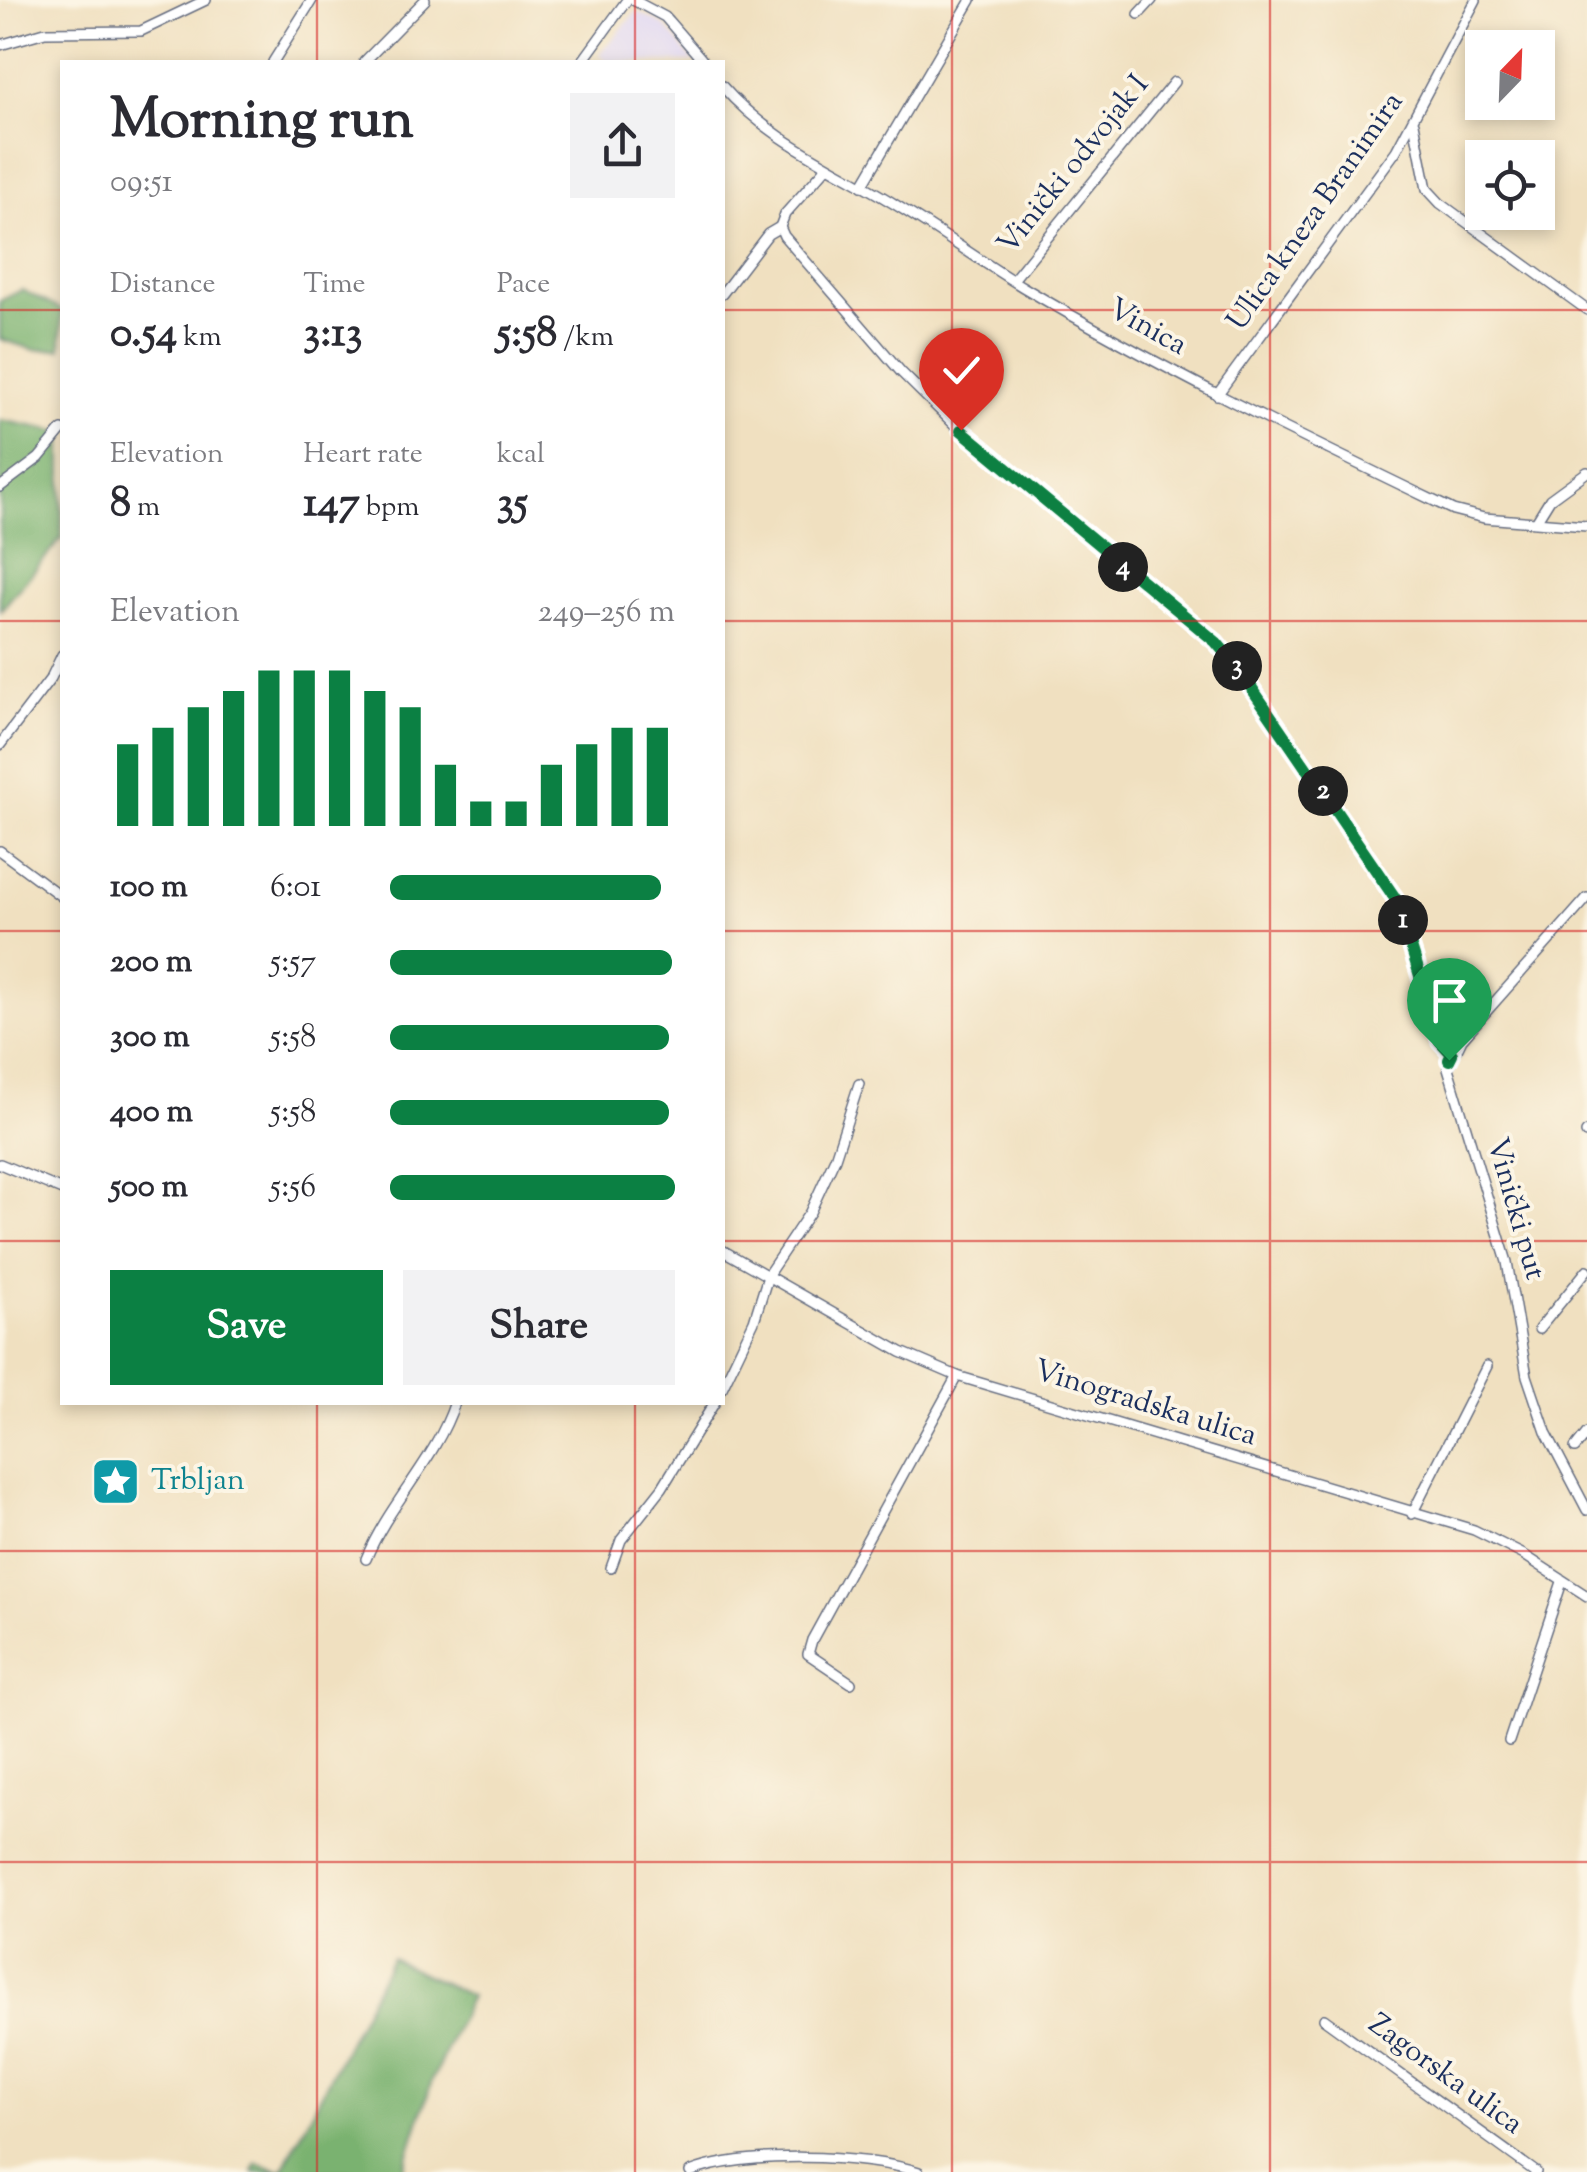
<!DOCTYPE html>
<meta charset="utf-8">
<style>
body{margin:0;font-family:"Sorts Mill Goudy",serif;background:#f2f2f3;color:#2b2b33;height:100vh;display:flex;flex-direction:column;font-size:38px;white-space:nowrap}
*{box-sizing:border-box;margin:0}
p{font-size:32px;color:#7c7c81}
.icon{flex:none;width:55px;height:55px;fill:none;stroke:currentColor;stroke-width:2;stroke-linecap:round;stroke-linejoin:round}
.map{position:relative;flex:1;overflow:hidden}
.sheet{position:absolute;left:60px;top:60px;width:665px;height:1345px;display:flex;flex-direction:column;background:#fff;border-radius:0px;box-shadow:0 5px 15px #0003}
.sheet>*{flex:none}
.needle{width:65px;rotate:23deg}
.fabs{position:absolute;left:1465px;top:30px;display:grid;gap:20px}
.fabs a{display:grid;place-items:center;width:90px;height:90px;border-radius:0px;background:#fff;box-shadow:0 5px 15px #0003;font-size:50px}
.pin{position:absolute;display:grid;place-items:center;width:85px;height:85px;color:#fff;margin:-102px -42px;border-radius:50% 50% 50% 0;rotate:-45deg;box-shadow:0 0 10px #0007}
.pin .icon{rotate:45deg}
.km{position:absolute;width:50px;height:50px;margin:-25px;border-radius:50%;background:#222;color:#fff;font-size:28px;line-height:50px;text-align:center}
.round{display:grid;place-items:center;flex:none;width:105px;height:105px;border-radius:0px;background:#f2f2f3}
.headline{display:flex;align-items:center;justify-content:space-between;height:170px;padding:0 50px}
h1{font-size:55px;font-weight:700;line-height:75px}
.stats{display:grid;grid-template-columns:repeat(3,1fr);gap:15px;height:170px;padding:10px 50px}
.stats div{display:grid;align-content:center}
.stats b{font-size:42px;font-weight:700}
.stats small{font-size:28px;font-weight:400}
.stats p{font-size:28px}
.chart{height:280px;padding:20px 50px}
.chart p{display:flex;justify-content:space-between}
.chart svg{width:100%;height:180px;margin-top:10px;stroke:#0b8043;stroke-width:6}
.action{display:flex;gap:20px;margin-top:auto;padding:20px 50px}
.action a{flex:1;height:115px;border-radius:0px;background:#0b8043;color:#fff;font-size:40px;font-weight:700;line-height:115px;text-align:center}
.action a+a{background:#f2f2f3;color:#2b2b33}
ul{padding:0 50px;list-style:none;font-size:32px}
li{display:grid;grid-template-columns:160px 120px 1fr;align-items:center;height:75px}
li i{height:25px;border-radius:12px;background:#0b8043}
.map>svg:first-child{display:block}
.built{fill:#ded5f5}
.forest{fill:#7ab26f;stroke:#4a7066;stroke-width:2.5}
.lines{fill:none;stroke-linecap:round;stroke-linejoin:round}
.minor-casing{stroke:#666d80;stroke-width:12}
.minor{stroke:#fff;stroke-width:9}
.route-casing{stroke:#fff;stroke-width:20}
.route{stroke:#0b8043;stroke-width:12}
.grid{fill:none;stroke:#d62828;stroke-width:2.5;stroke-opacity:0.55}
.labels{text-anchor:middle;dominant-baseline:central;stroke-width:8;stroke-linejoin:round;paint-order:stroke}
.street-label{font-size:30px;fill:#1b2f5e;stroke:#fcf5e5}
.culture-label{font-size:30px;fill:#0d838f;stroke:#fcf5e5;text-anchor:start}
</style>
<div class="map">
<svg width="1587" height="2172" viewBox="0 0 1587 2172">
<rect width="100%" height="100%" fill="#fcf5e5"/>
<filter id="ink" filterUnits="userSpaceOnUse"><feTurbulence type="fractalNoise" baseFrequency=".01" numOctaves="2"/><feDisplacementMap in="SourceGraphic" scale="20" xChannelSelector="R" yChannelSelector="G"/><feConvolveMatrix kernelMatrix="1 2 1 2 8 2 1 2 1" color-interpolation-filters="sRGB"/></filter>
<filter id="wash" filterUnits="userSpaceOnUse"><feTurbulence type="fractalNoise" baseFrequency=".0048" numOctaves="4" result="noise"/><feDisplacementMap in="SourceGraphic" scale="40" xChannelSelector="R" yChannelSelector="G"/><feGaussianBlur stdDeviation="2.25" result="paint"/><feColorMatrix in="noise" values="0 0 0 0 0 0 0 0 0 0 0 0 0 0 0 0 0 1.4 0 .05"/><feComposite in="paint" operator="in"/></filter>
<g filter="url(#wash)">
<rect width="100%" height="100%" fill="#f0e0c0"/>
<path class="built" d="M 637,11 L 665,26 L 694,62 L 608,62 L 600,54 Z"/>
<g class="forest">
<path d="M 22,290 L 62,310 L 61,349 L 35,350 L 0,339 L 0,301 Z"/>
<path d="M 0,420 L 62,432 L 62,538 L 0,611 Z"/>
<path d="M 391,1958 L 470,1996 L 432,2081 L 403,2172 L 253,2172 L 256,2163 L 282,2171 Z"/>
</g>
</g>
<g filter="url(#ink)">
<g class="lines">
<defs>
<g id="minor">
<path d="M 633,0 L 665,17 L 704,62"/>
<path d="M 1139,14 L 1152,0"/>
<path d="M 0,45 L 45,32 L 141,31 L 206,0"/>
<path d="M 273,62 L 312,0"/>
<path d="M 364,62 L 425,0"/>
<path d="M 582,62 L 627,0"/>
<path d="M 722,86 C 771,142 835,167 896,205 C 939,231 980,261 1023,287 C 1162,370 1308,440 1453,510 L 1484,518 L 1587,526"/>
<path d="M 1414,123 L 1427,189 L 1440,203 L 1587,310"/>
<path d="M 827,167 L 785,214 L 780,227 L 784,236 L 901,372 L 961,431 L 1215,642 L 1238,668 L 1397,901 L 1440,1041 L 1452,1053"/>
<path d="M 862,186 L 971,0"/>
<path d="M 1013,280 L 1174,82"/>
<path d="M 722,294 L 768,234 L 780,227"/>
<path d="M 1217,395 L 1396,151 L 1476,0"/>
<path d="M 0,487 L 39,458 L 62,430"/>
<path d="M 1537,520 L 1550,499 L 1587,472"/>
<path d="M 0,745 L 51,678 L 62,655"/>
<path d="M 0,851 L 62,897"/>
<path d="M 1587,898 L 1462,1039 L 1448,1068 L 1507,1262 L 1527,1376 L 1546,1432 L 1587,1510"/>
<path d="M 1586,1133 L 1587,1132"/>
<path d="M 0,1164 L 62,1190"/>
<path d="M 722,1250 L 901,1352 L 957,1376 L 1474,1530 L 1524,1555 L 1587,1596"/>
<path d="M 1539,1329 L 1587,1270"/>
<path d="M 722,1388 L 754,1321 L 769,1273 L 810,1212 L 835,1158 L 859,1084"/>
<path d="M 1575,1448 L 1587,1433"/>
<path d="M 1412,1514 L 1487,1366"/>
<path d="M 366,1559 C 389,1503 436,1460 455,1402"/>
<path d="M 611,1568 L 621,1540 L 662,1488 L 715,1402"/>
<path d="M 851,1683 L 808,1654 L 812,1640 L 957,1376"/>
<path d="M 1509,1741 L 1562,1582"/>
<path d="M 1324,2019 L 1536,2172"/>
<path d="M 690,2172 C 743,2151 864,2154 919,2172"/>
</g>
</defs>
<use href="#minor" class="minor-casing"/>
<use href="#minor" class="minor"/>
</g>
</g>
<g class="lines" filter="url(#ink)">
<defs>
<path id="route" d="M 961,430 L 1216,642 L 1238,668 L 1397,901 L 1440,1041 L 1452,1054 L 1449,1060"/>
</defs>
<use href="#route" class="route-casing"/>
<use href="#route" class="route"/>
</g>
<path class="grid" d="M 317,0 L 317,62M 635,0 L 635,62M 952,0 L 952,2172M 1270,0 L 1270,2172M 0,310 L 62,310M 722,310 L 1587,310M 0,621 L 62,621M 722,621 L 1587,621M 0,931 L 62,931M 722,931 L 1587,931M 0,1241 L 62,1241M 722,1241 L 1587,1241M 317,1402 L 317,2172M 635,1402 L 635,2172M 0,1551 L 1587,1551M 0,1862 L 1587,1862"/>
<defs>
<symbol id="sight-square" viewBox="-11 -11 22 22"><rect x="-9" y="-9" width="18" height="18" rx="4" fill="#0f9aa8" stroke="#fcf5e5"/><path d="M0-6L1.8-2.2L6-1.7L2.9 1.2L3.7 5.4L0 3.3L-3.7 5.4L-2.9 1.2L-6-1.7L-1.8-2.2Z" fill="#fff"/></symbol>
</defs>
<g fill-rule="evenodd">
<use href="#sight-square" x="88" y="1454" width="55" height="55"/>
</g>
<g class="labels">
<g class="street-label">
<text transform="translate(1074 165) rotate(-51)">Vinički odvojak I</text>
<text transform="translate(1316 212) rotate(-55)">Ulica kneza Branimira</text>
<text transform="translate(1147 328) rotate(29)">Vinica</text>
<text transform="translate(1515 1209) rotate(74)">Vinički put</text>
<text transform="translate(1145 1404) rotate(17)">Vinogradska ulica</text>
<text transform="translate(1445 2075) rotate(36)">Zagorska ulica</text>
</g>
<g class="culture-label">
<text x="151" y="1481">Trbljan</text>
</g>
</g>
</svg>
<div class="fabs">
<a><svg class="needle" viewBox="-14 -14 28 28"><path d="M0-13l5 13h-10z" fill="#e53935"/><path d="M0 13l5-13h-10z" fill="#7c7c81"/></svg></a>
<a><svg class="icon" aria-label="locate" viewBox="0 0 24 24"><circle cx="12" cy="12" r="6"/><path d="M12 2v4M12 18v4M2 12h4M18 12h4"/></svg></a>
</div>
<div class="pin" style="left:1449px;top:1060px;background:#1e9e55"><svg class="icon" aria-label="arrive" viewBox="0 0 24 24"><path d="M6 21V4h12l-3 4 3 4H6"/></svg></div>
<div class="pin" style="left:961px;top:430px;background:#d93025"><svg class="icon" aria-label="check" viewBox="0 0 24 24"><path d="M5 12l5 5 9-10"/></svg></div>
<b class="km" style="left:1403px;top:920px">1</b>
<b class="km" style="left:1323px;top:791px">2</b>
<b class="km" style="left:1237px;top:666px">3</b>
<b class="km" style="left:1123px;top:567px">4</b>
<section class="sheet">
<div class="headline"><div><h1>Morning run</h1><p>09:51</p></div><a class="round"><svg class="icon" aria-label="share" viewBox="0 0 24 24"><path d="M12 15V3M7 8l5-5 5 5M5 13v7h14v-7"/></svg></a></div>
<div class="stats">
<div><p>Distance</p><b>0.54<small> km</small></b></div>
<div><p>Time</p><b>3:13</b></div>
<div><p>Pace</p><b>5:58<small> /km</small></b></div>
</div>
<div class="stats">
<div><p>Elevation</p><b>8<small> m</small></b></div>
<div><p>Heart rate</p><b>147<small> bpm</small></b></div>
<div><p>kcal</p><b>35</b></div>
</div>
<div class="chart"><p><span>Elevation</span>249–256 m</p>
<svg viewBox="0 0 160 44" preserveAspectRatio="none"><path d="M5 44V24M15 44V20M25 44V15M35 44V11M45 44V6M55 44V6M65 44V6M75 44V11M85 44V15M95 44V29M105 44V38M115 44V38M125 44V29M135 44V24M145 44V20M155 44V20"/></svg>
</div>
<ul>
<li><b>100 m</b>6:01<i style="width:95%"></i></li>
<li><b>200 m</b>5:57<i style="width:99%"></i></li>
<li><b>300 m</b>5:58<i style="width:98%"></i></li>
<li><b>400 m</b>5:58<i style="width:98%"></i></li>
<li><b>500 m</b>5:56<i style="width:100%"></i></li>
</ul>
<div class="action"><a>Save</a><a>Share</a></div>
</section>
</div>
